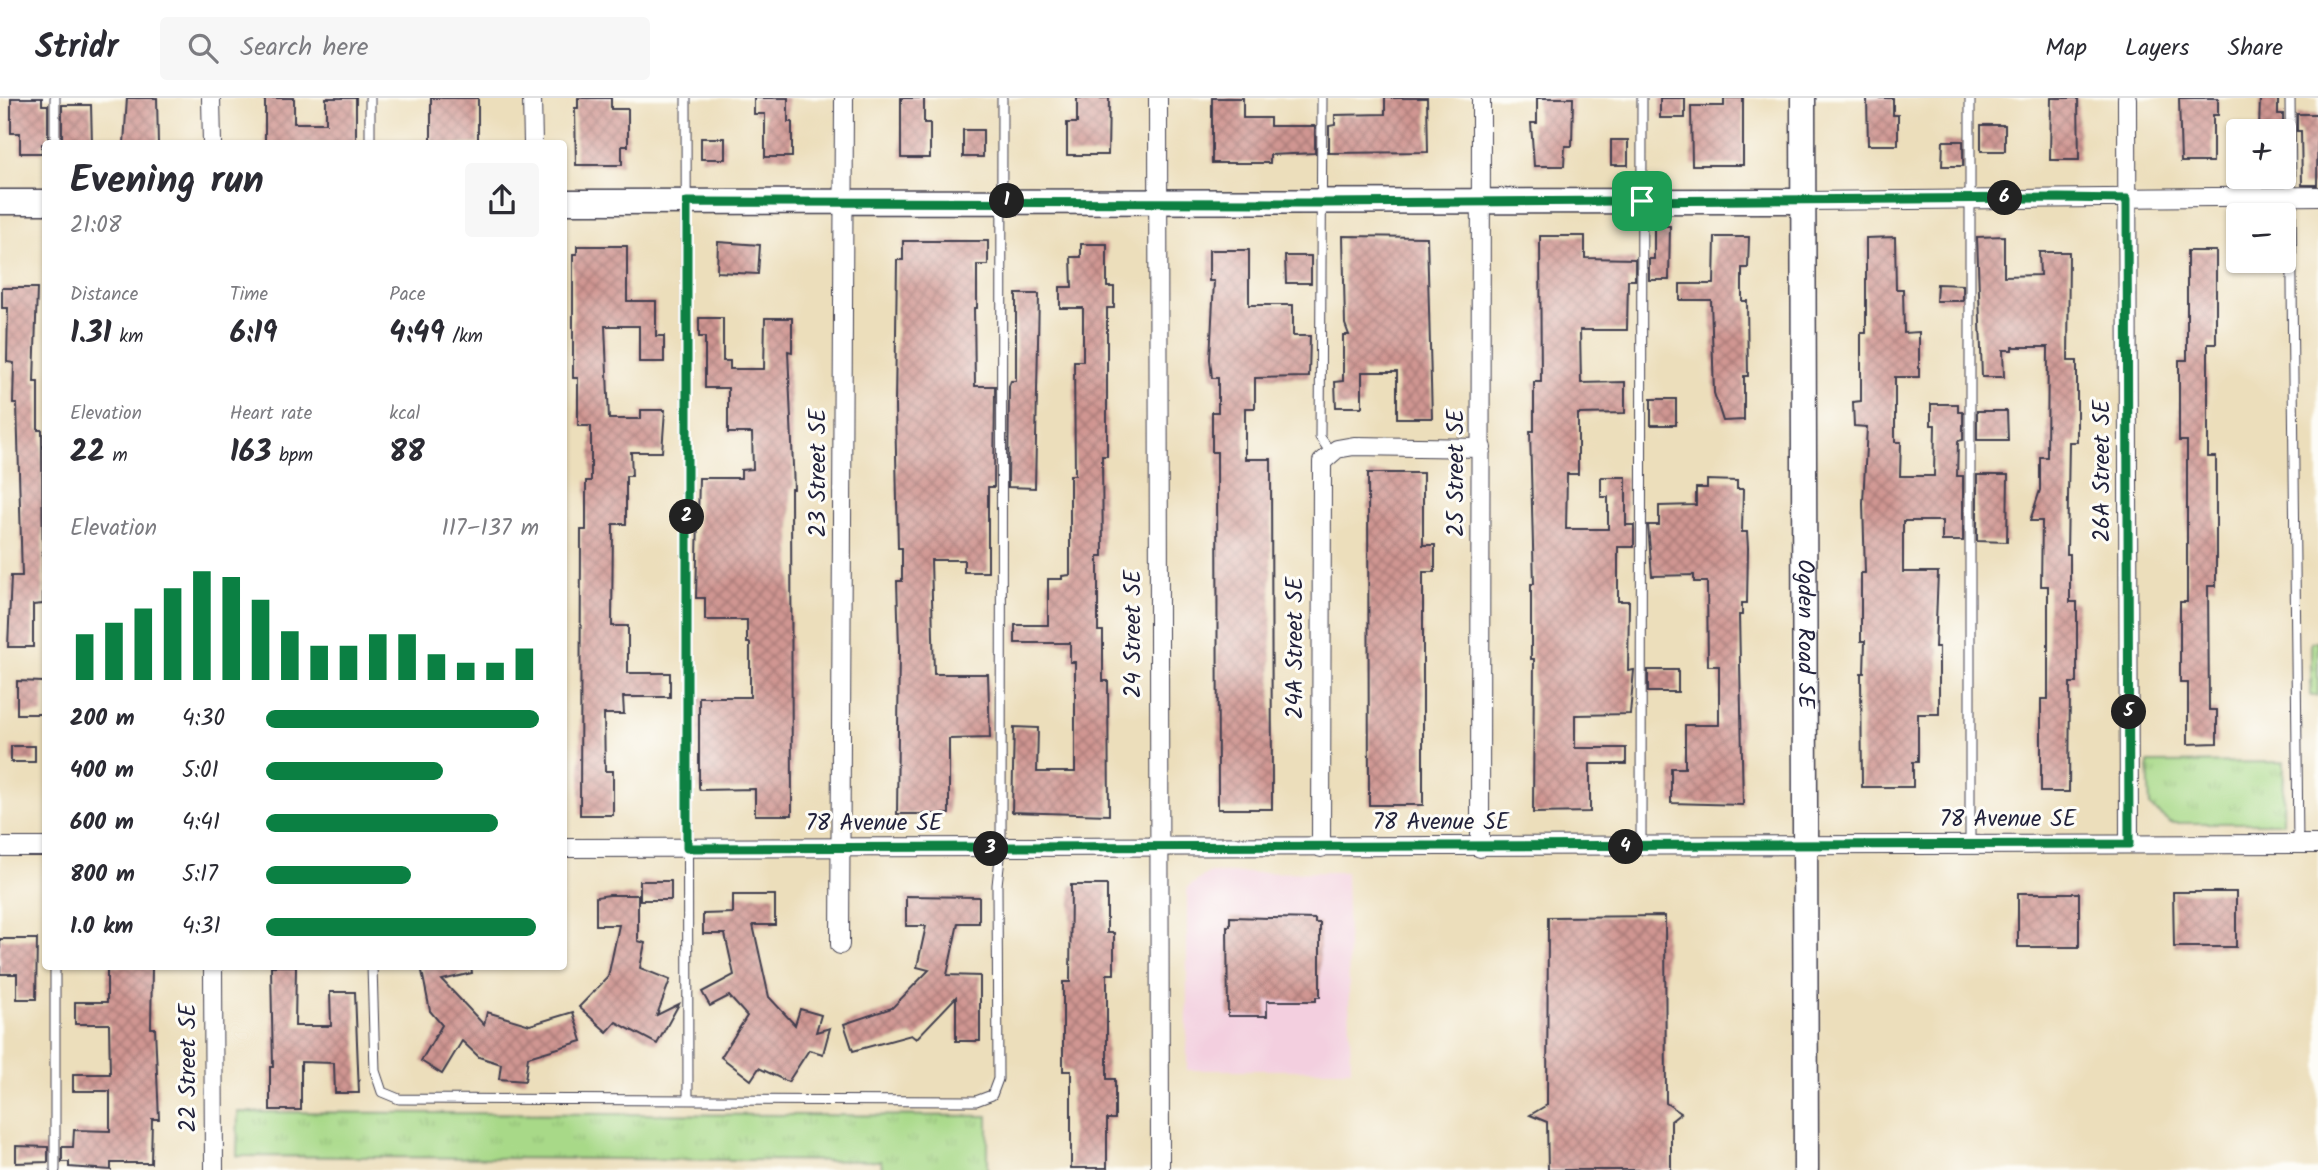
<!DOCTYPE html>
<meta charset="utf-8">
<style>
body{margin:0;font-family:Kalam,sans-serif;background:#f7f7f7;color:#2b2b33;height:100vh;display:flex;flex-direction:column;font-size:26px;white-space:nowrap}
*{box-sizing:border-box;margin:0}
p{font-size:23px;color:#7c7c81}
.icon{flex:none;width:38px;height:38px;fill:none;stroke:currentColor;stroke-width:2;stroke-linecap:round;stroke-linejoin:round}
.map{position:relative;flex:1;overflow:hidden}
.side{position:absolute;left:42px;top:42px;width:525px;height:830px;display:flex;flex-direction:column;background:#fff;border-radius:7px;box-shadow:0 2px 5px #0004}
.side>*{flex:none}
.fabs{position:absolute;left:2226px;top:21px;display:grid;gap:14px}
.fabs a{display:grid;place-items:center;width:70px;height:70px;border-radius:7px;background:#fff;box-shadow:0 2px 5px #0004;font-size:35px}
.pin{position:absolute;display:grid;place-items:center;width:60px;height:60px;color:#fff;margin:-30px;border-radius:14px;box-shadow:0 4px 10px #0006}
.km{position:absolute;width:35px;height:35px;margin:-18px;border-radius:50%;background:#222;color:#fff;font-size:19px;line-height:35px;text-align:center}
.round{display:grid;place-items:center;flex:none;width:74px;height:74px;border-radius:7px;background:#f7f7f7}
.overview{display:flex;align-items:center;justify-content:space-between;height:119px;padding:0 28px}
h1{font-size:38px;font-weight:700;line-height:52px}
.stats{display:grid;grid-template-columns:repeat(3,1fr);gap:10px;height:119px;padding:7px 28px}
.stats div{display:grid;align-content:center}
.stats b{font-size:30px;font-weight:700}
.stats small{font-size:19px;font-weight:400}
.stats p{font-size:19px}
.chart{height:196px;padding:14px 28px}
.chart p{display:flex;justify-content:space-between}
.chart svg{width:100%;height:126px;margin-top:7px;stroke:#0b8043;stroke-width:6}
ul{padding:0 28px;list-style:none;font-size:23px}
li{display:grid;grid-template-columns:112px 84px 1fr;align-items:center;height:52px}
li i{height:18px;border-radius:9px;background:#0b8043}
header{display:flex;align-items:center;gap:42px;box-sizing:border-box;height:98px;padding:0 35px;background:#fff;border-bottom:2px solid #e1e1e2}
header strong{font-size:33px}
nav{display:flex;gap:38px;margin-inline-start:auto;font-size:24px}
.search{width:490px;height:63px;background:#f7f7f7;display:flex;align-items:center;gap:18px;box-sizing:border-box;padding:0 24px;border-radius:7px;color:#7c7c81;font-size:26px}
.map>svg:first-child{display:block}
.built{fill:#f3cfdf}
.grass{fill:url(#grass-tufts);stroke:#657e62;stroke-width:2}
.building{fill:url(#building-cross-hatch)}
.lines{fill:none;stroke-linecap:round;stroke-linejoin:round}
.lane-casing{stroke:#403e4e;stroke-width:11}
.street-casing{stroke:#403e4e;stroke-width:20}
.secondary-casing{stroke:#403e4e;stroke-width:27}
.lane{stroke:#fff;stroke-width:9}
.street{stroke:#fff;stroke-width:18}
.secondary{stroke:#fff;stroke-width:24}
.route-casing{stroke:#fff;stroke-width:14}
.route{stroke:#0b8043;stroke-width:9}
.labels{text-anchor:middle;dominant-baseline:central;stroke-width:6;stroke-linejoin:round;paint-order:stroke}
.street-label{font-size:23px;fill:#22223b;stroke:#fdfcf7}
</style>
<header>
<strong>Stridr</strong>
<div class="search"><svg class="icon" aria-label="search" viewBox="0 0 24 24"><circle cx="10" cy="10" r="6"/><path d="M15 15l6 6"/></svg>Search here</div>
<nav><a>Map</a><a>Layers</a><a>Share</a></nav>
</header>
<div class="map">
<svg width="2318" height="1072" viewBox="0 0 2318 1072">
<defs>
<pattern id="grass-tufts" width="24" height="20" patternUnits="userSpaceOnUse" patternTransform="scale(1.75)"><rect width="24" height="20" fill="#a8d988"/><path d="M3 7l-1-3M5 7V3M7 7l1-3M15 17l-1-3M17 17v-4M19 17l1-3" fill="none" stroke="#90ba76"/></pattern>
<pattern id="building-cross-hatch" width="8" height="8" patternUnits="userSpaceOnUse" patternTransform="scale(1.75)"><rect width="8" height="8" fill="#d09692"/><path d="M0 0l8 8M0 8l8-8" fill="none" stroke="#a87a78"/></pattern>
</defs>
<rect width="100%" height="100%" fill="#fdfcf7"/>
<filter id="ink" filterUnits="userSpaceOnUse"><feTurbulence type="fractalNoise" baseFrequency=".0143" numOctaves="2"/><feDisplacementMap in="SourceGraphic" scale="14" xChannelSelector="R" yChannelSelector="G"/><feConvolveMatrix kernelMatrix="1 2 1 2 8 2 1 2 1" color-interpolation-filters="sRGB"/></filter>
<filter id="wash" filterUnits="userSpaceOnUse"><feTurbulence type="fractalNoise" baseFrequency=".00686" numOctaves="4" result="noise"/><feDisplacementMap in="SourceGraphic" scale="28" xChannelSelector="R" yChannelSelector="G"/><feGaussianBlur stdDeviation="1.57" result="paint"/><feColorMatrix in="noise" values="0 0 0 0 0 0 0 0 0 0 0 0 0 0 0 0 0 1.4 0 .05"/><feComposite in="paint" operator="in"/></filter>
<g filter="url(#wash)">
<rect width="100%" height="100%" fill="#ecdebb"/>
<path class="built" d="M 1346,774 L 1351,972 L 1187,972 L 1187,790 L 1208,775 Z"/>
<g class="grass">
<rect x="2311" y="544" width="7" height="54"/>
<path d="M 2284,664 L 2283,725 L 2171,725 L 2150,709 L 2148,665 Z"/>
<path d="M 238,1014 L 988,1018 L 988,1072 L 882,1072 L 881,1063 L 237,1058 Z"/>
</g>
<g id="blocks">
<g class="building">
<path d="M 11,0 L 42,0 L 42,7 L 48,7 L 48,46 L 42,46 L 42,55 L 20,55 L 20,35 L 11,35 Z"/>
<path d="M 127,0 L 157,0 L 158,46 L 124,46 Z"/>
<path d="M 265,0 L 294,0 L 294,25 L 326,25 L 326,0 L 356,0 L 356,46 L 265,46 Z"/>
<rect x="431" y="0" width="47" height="46"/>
<path d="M 578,0 L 611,0 L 611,11 L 628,11 L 628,48 L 622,48 L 622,67 L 576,67 L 575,10 L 578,10 Z"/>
<path d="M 754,0 L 788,0 L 788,24 L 792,24 L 792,59 L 765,59 L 765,16 L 754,16 Z"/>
<path d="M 901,0 L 924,0 L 924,25 L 930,25 L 930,60 L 901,60 Z"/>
<path d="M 1077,0 L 1109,0 L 1108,57 L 1067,57 L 1067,25 L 1077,25 Z"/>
<path d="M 1212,0 L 1243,0 L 1243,20 L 1270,20 L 1270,28 L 1315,28 L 1315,55 L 1270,57 L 1270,65 L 1212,65 Z"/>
<path d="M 1385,0 L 1427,0 L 1428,54 L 1329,55 L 1329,28 L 1335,27 L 1335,17 L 1385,16 Z"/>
<path d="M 1537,0 L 1573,0 L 1572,48 L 1565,48 L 1564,68 L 1534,68 L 1531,25 L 1537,25 Z"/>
<rect x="1660" y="0" width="25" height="20"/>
<path d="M 1724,0 L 1743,0 L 1743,67 L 1692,67 L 1691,8 L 1724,8 Z"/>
<path d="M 1867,0 L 1893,0 L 1893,17 L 1898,17 L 1898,47 L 1868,47 Z"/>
<path d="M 2051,0 L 2078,0 L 2079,62 L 2050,62 Z"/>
<path d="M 2179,0 L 2218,0 L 2218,17 L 2213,17 L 2213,64 L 2181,64 Z"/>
<path d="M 2260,0 L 2278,0 L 2278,16 L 2283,16 L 2283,33 L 2259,33 Z"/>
<path d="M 62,7 L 91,7 L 92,46 L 62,46 Z"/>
<path d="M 2297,16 L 2318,16 L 2317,87 L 2302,87 L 2301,33 L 2297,33 Z"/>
<rect x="1981" y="27" width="24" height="26"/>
<rect x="963" y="32" width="20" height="27"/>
<rect x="701" y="40" width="24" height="21"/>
<rect x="1611" y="42" width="17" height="25"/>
<path d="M 1943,43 L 1963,43 L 1963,68 L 1942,68 Z"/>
<path d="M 1654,128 L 1670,128 L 1669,182 L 1649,182 L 1649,161 L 1654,161 Z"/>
<path d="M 1343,138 L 1427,139 L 1432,320 L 1397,320 L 1397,274 L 1362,274 L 1362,309 L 1336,309 L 1335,284 L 1343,283 L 1343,237 L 1349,237 L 1345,226 Z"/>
<path d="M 1540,138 L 1585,138 L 1585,160 L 1635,161 L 1635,182 L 1628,182 L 1627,232 L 1580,232 L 1581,285 L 1625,284 L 1625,315 L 1578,316 L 1578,376 L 1567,376 L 1566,431 L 1608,431 L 1608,399 L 1601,399 L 1601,379 L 1626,379 L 1626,427 L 1634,427 L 1634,449 L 1618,449 L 1618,503 L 1629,503 L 1628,573 L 1634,572 L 1630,616 L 1575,617 L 1575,650 L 1626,650 L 1626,666 L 1590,666 L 1590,714 L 1533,715 L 1534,561 L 1531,561 L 1531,486 L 1534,486 L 1530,333 L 1534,333 L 1534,284 L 1541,284 Z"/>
<path d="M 2004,138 L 2004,178 L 2040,177 L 2039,154 L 2069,154 L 2068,263 L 2077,263 L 2077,344 L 2069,344 L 2067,456 L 2070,456 L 2070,504 L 2077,504 L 2077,585 L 2070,585 L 2069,694 L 2041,694 L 2041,601 L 2048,601 L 2048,488 L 2041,488 L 2042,423 L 2030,423 L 2040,392 L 2040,359 L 2047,359 L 2048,249 L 2012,249 L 2012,252 L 2003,252 L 2004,279 L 1982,279 L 1977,139 Z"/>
<path d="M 1715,139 L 1749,139 L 1748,170 L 1742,170 L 1742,203 L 1747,203 L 1748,278 L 1744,278 L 1744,322 L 1723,323 L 1714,295 L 1711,202 L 1680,202 L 1680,186 L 1714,186 Z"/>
<path d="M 1895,139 L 1896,191 L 1903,191 L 1904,235 L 1919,234 L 1919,279 L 1895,279 L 1895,344 L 1901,344 L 1900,378 L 1934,378 L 1935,327 L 1931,327 L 1931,306 L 1958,306 L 1958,314 L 1963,314 L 1963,342 L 1958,343 L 1957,378 L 1963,378 L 1963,443 L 1942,443 L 1942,423 L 1903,423 L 1903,474 L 1938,474 L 1935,549 L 1939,549 L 1939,616 L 1918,616 L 1918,664 L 1913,664 L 1913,689 L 1862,689 L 1861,575 L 1864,575 L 1865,543 L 1861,543 L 1861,475 L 1865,475 L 1863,405 L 1867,329 L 1854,328 L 1853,304 L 1861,303 L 1861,235 L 1866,235 L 1866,140 Z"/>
<path d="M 903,143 L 988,143 L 988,167 L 977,167 L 977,210 L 974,210 L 975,288 L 995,288 L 994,389 L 988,389 L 988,474 L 964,474 L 964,462 L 931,462 L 934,576 L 988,576 L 990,640 L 949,641 L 949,716 L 897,716 L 899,551 L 897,483 L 902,483 L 902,450 L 898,450 L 895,308 L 897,162 L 903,162 Z"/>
<path d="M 718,144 L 760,147 L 758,176 L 717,174 Z"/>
<path d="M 1081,146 L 1107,146 L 1107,189 L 1114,189 L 1114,210 L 1107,210 L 1107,358 L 1102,358 L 1103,458 L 1098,458 L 1098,533 L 1103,533 L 1103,583 L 1108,583 L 1109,717 L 1012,714 L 1014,629 L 1038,630 L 1037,674 L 1075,674 L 1075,564 L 1070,564 L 1070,545 L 1015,545 L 1015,527 L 1048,527 L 1048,481 L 1062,481 L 1062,478 L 1070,477 L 1070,377 L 1075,377 L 1074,263 L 1083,263 L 1083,210 L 1060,210 L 1060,189 L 1072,189 L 1071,159 L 1081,159 Z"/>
<path d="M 577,148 L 627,148 L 627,203 L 656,203 L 656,238 L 664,238 L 664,264 L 639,264 L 639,228 L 605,228 L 609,321 L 641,321 L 641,312 L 665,312 L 662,354 L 631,354 L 632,378 L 626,378 L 626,426 L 613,426 L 612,528 L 628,528 L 628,575 L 670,575 L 670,599 L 623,599 L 624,616 L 604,616 L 605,673 L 613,673 L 613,717 L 580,717 L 581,432 L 586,432 L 586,383 L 591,383 L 591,328 L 578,328 L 578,280 L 573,280 L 573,156 L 577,156 Z"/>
<path d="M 1209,152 L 1249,152 L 1249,207 L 1293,207 L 1293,238 L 1310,238 L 1309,279 L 1255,280 L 1255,310 L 1245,310 L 1245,361 L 1271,361 L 1272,711 L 1218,711 L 1217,354 L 1212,354 L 1212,314 L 1218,314 L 1218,280 L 1212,280 L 1210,261 L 1214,183 L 1209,183 Z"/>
<path d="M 2187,153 L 2216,153 L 2216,246 L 2208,246 L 2208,359 L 2216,359 L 2216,488 L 2208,488 L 2209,612 L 2217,612 L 2217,645 L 2188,646 L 2188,585 L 2180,585 L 2180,504 L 2187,504 L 2187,343 L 2179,343 L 2179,262 L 2187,262 Z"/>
<path d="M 1285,158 L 1311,158 L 1311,185 L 1286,185 Z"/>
<path d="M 1937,186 L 1963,187 L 1963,203 L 1936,203 Z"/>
<path d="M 2,190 L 37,190 L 34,284 L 38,284 L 38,332 L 42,332 L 43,506 L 33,507 L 33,549 L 8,549 L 11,478 L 22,478 L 17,306 L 13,306 L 14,265 L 7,264 L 8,210 L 2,210 Z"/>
<path d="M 1016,196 L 1039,196 L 1035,390 L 1008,389 L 1009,288 L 1011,283 L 1016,283 Z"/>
<path d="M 699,220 L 723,220 L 723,263 L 730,263 L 730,271 L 764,271 L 765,220 L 792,220 L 792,254 L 788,253 L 794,391 L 791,391 L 792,717 L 755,717 L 755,691 L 700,692 L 699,689 L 699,599 L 750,599 L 750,545 L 747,545 L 747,522 L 705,522 L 705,500 L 696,500 L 699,380 L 741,380 L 741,372 L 753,371 L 752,335 L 728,335 L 728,290 L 705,290 L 705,239 L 699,239 Z"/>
<rect x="1651" y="301" width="25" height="26"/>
<path d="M 1977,313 L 2007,313 L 2008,342 L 1977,342 Z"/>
<path d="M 1368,375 L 1423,375 L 1423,447 L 1435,447 L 1435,474 L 1423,474 L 1423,707 L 1369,707 Z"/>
<path d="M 1977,377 L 2008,377 L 2007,444 L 1977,443 Z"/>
<path d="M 1707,382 L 1737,383 L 1737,391 L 1743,391 L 1742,434 L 1747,434 L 1748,450 L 1747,505 L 1742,505 L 1742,517 L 1739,517 L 1743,707 L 1671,705 L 1671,670 L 1685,670 L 1685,627 L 1719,627 L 1719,568 L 1708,568 L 1707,484 L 1694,484 L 1694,477 L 1652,478 L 1648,427 L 1659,427 L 1659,408 L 1696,407 L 1696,390 L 1707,390 Z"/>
<rect x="1648" y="572" width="30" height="22"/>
<path d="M 17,583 L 43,584 L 43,616 L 17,616 Z"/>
<rect x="11" y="648" width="24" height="16"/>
<rect x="640" y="783" width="31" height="19"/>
<path d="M 1071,787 L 1107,787 L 1107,835 L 1114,835 L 1114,876 L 1107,876 L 1107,981 L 1115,981 L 1115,1021 L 1107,1021 L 1107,1070 L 1071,1070 L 1071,973 L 1063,973 L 1063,884 L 1070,884 Z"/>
<path d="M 2173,794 L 2236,794 L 2236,849 L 2174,849 Z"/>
<rect x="2018" y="795" width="61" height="54"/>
<path d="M 609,797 L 638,797 L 638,843 L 645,845 L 640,870 L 670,882 L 657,917 L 679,906 L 657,946 L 616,924 L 607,934 L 579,909 L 608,879 L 619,827 L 596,827 L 596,799 Z"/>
<path d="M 733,797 L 775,797 L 775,827 L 753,827 L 769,899 L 795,927 L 800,911 L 821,917 L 816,934 L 830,930 L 823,956 L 809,952 L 788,984 L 759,970 L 751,982 L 721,959 L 747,918 L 729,898 L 710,908 L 702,894 L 734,877 L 725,836 L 703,836 L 703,816 L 733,815 Z"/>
<path d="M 906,798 L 979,799 L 979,825 L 958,825 L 947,877 L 980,878 L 980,943 L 956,943 L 956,899 L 916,941 L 911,937 L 853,953 L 844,926 L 892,910 L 929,872 L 917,869 L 926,828 L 906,828 Z"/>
<path d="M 1665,818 L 1666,1005 L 1681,1015 L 1671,1023 L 1671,1072 L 1548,1072 L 1547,1024 L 1530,1017 L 1547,1007 L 1548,819 Z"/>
<path d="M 1230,819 L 1315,821 L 1315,825 L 1320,825 L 1320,899 L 1316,899 L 1316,903 L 1267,903 L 1267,918 L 1228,918 L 1227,828 L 1230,828 Z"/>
<path d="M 0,841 L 37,841 L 36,901 L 17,901 L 17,876 L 0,876 Z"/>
<path d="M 107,868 L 152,868 L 151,930 L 155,930 L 159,1021 L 152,1021 L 151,1065 L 111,1065 L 111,1072 L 69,1069 L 69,1064 L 62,1064 L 62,1049 L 73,1049 L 74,1032 L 110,1033 L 110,993 L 73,993 L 73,976 L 110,976 L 109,926 L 75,926 L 75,904 L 107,904 Z"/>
<path d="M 271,868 L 296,868 L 295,928 L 331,928 L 330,894 L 355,894 L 359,995 L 335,995 L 334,965 L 301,964 L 301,1012 L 270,1012 L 270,969 L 273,969 Z"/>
<path d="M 421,868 L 471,868 L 472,875 L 442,882 L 484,927 L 487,914 L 530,927 L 573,914 L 582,943 L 528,959 L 525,983 L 499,981 L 501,966 L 479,959 L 462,943 L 442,976 L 421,963 L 442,927 L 430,913 Z"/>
<path d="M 16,1048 L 48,1049 L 48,1064 L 16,1065 Z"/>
</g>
</g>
</g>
<g filter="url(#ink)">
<use href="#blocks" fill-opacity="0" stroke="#403e4e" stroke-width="2"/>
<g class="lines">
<defs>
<g id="lane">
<path d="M 55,0 L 55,46"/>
<path d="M 370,0 L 370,46"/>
<path d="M 686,0 L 688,1000"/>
<path d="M 1322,0 L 1320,339 L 1331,355"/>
<path d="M 2290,0 L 2298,746"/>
<path d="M 1970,746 L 1970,0"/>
<path d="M 1641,748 L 1642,0"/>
<path d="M 55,868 L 55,1072"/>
<path d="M 372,868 L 375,973 L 382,994 L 399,1001 L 976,1003 L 992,997 L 998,981 L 997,787 L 1001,751 L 1002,0"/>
</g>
<g id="street">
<path d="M 211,0 L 212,46"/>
<path d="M 532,0 L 533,46"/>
<path d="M 1158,0 L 1160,1072"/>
<path d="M 2127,0 L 2129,746"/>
<path d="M 1805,103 L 2318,98"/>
<path d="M 0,749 L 46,749"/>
<path d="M 564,750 L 2318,746"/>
<path d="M 1321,750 L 1322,364 L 1337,351 L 1354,348 L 1482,350"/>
<path d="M 1480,750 L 1481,0"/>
<path d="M 840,847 L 844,0"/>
<path d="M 213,868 L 214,1072"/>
</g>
<g id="secondary">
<path id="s1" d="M 1803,0 L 1806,1072"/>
<path d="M 0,104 L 46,104"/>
<path d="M 564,104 L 1805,103"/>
</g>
</defs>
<use href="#lane" class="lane-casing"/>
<use href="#street" class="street-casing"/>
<use href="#secondary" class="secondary-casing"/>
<use href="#lane" class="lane"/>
<use href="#street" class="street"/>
<use href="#secondary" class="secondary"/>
</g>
</g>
<g class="lines" filter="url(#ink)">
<defs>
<path id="route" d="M 2059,100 L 2127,101 L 2129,746 L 687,750 L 687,104 L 1321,105 Z"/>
</defs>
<use href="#route" class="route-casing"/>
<use href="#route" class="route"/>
</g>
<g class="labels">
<g class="street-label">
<text transform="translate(2103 373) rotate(-90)">26A Street SE</text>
<text transform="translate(819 375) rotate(-90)">23 Street SE</text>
<text transform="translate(1457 375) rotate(-90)">25 Street SE</text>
<text transform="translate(1134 536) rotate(-90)">24 Street SE</text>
<text stroke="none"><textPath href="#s1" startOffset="536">Ogden Road SE</textPath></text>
<text transform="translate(1296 550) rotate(-90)">24A Street SE</text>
<text x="2008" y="722">78 Avenue SE</text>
<text x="1441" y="725">78 Avenue SE</text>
<text x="874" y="726">78 Avenue SE</text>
<text transform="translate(189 970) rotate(-90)">22 Street SE</text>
</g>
</g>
</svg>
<div class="fabs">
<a>+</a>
<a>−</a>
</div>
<div class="pin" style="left:1642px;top:103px;background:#1e9e55"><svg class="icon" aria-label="arrive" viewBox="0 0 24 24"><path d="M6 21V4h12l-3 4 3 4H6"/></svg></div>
<b class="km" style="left:1007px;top:103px">1</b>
<b class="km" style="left:687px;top:419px">2</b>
<b class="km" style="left:991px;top:751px">3</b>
<b class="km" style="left:1626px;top:749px">4</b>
<b class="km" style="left:2129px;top:614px">5</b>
<b class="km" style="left:2005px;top:100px">6</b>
<section class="side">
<div class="overview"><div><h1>Evening run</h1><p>21:08</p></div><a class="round"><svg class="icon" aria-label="share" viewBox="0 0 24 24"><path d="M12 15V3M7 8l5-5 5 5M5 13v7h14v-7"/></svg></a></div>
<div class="stats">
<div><p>Distance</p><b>1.31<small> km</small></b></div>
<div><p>Time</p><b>6:19</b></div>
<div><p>Pace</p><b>4:49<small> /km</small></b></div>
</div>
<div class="stats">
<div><p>Elevation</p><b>22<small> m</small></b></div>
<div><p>Heart rate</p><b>163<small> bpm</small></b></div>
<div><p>kcal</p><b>88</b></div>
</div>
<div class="chart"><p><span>Elevation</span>117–137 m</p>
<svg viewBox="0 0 160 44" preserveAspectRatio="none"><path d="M5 44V28M15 44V24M25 44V19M35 44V12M45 44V6M55 44V8M65 44V16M75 44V27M85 44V32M95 44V32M105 44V28M115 44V28M125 44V35M135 44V38M145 44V38M155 44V33"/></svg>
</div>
<ul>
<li><b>200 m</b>4:30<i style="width:100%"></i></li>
<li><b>400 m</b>5:01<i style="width:65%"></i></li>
<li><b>600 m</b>4:41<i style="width:85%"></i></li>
<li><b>800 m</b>5:17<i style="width:53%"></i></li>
<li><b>1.0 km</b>4:31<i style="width:99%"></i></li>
</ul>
</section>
</div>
